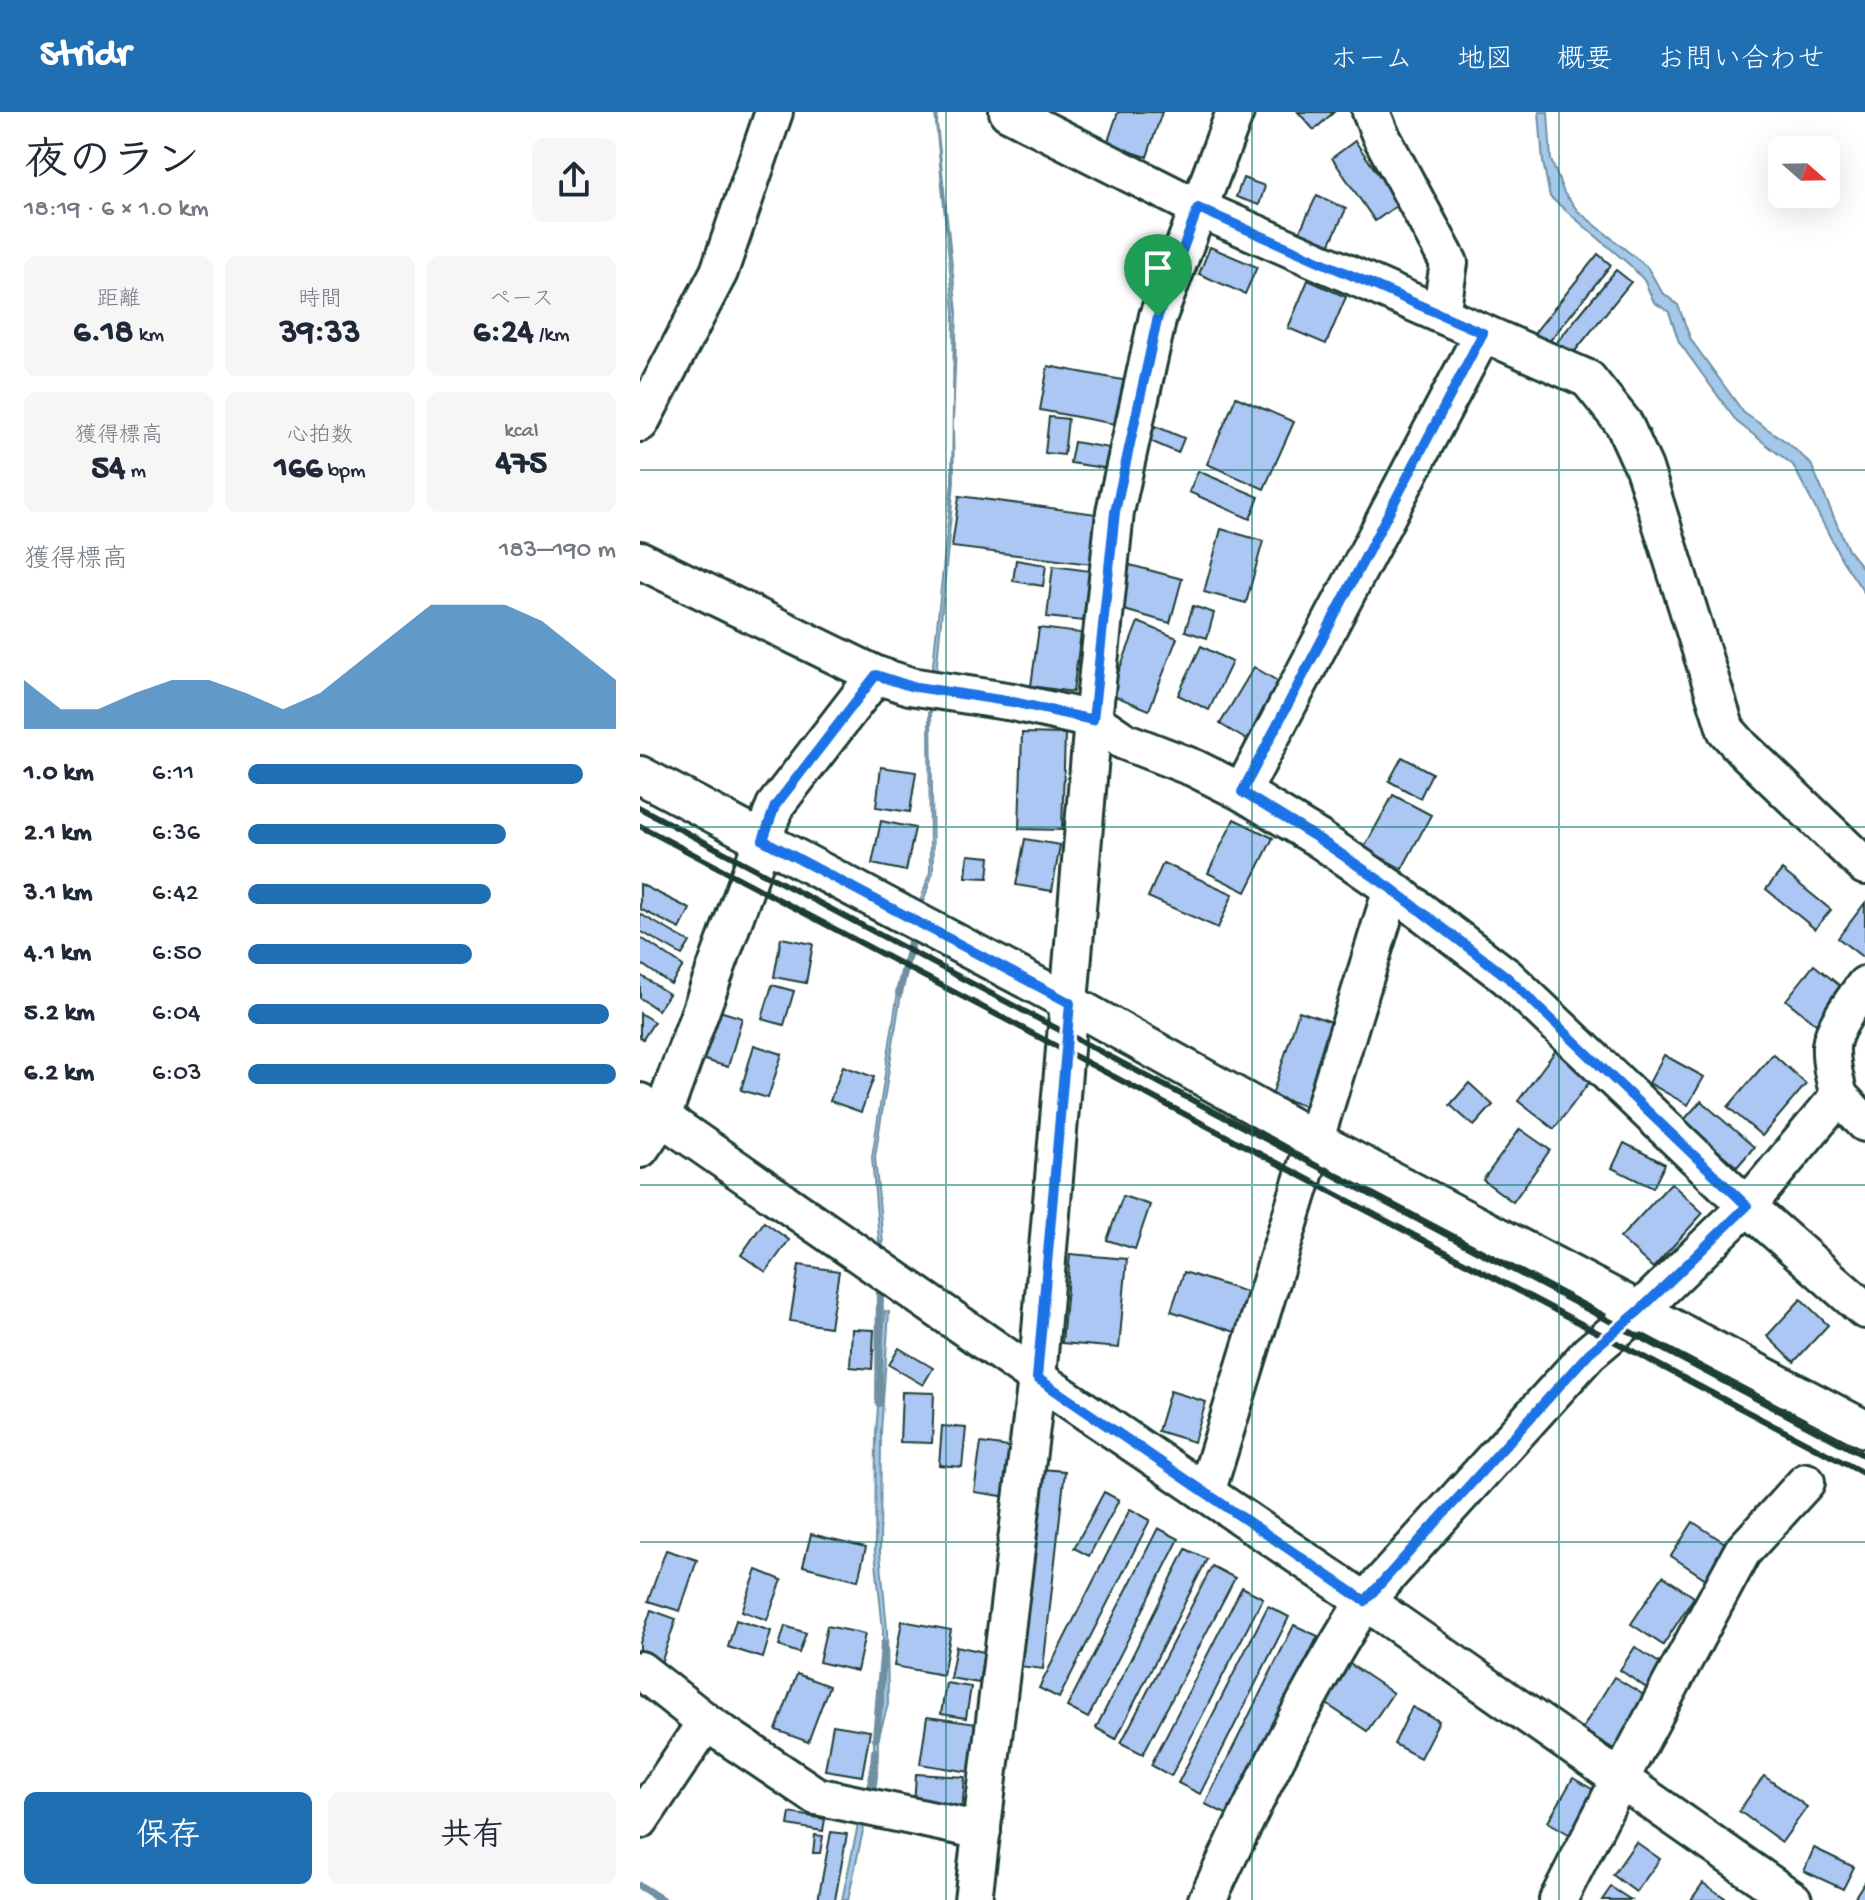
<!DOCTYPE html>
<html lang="ja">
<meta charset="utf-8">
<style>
body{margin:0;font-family:"Gochi Hand","Klee One",sans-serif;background:#f6f6f7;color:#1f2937;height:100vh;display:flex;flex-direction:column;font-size:30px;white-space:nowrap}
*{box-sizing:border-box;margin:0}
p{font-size:26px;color:#747a83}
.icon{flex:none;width:44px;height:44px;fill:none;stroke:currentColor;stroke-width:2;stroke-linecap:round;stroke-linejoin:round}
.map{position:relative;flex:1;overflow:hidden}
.sheet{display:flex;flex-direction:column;background:#fff;width:640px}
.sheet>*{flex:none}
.needle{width:52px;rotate:110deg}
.controls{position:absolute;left:1128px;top:24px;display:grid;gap:16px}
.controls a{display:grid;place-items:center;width:72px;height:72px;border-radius:12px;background:#fff;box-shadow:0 8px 32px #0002;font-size:40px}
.pin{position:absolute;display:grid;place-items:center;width:68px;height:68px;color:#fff;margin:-82px -34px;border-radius:50% 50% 50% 0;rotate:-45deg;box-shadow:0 0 8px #0007}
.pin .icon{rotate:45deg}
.round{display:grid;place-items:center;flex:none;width:84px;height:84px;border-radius:12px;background:#f6f6f7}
.summary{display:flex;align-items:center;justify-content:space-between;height:136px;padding:0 24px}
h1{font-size:44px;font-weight:700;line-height:60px}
.figures{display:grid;grid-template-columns:repeat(3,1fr);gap:12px;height:136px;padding:8px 24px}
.figures div{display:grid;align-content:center;border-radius:12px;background:#f6f6f7;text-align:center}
.figures b{font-size:34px;font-weight:700}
.figures small{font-size:22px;font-weight:400}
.figures p{font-size:22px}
.chart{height:224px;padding:16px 24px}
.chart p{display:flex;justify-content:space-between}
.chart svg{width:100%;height:144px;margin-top:8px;fill:#1f6fb2;opacity:.7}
.action{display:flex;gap:16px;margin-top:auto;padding:16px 24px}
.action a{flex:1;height:92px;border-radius:12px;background:#1f6fb2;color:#fff;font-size:32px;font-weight:700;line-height:92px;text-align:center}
.action a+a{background:#f6f6f7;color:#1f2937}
ul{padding:0 24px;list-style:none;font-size:26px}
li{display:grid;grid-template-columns:128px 96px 1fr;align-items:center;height:60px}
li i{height:20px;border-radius:10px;background:#1f6fb2}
header{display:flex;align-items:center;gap:48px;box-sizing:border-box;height:112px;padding:0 40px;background:#1f6fb2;color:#fff}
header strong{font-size:38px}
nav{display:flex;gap:44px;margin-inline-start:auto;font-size:28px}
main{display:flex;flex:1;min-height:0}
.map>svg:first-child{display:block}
.water{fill:#a4c8e9;stroke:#6f90a1;stroke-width:2}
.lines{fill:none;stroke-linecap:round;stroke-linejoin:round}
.stream{stroke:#6f90a1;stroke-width:8}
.building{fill:#acc7f4;stroke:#1f3d34;stroke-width:2}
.minor-casing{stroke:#1f3d34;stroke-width:42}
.minor{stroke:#fff;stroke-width:36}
.rail{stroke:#1f3d34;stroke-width:6}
.route-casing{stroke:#fff;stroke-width:16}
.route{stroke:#1a73e8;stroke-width:10}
.grid{fill:none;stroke:#0f766e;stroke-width:2;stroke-opacity:0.55}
</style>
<header>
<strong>Stridr</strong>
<nav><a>ホーム</a><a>地図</a><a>概要</a><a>お問い合わせ</a></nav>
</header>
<main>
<section class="sheet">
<div class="summary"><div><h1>夜のラン</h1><p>18:19 · 6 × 1.0 km</p></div><a class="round"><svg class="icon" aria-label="share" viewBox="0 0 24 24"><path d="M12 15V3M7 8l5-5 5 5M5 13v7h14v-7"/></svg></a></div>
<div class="figures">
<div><p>距離</p><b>6.18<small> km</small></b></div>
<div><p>時間</p><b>39:33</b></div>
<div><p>ペース</p><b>6:24<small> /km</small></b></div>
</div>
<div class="figures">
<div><p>獲得標高</p><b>54<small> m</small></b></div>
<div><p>心拍数</p><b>166<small> bpm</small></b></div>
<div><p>kcal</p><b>475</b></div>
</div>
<div class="chart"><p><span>獲得標高</span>183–190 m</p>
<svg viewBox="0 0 160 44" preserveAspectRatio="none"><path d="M0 44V29L10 38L20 38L30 33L40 29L50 29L60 33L70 38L80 33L90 24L100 15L110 6L120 6L130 6L140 11L150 20L160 29V44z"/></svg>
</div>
<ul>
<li><b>1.0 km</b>6:11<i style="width:91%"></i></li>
<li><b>2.1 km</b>6:36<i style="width:70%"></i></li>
<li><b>3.1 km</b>6:42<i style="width:66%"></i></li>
<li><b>4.1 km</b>6:50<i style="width:61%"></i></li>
<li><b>5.2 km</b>6:04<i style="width:98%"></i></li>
<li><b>6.2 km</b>6:03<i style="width:100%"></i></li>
</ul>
<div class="action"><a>保存</a><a>共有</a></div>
</section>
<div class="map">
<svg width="1225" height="1788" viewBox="0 0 1225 1788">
<rect width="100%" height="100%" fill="#fff"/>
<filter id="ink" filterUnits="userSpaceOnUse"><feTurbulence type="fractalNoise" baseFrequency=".0125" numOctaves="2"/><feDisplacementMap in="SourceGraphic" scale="16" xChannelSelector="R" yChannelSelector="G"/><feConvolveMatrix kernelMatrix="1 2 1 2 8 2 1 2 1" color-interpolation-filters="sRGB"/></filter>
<g filter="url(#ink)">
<g class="water">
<path d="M 295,0 L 298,0 L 297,12 L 317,200 L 313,313 L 314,370 L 295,573 L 291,572 L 312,370 L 314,200 Z"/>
<path d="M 899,0 L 908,0 L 911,48 L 924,81 L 938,99 L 1007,155 L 1022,180 L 1038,193 L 1051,228 L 1104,301 L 1148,331 L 1171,352 L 1208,438 L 1225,459 L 1225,482 L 1202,448 L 1153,353 L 1097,310 L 1039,230 L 1029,200 L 1014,190 L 1004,168 L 991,154 L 910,85 L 903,50 Z"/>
<path d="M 289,595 L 291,595 L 293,760 L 280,800 L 277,799 L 290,760 Z"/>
<path d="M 259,873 L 262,875 L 235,1045 L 243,1131 L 239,1129 L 232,1045 Z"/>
<path d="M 245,1199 L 249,1200 L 241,1320 L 240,1440 L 247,1517 L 248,1592 L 238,1628 L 237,1665 L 234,1687 L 230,1686 L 234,1664 L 234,1628 L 243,1592 L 243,1518 L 235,1440 L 236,1322 Z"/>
<path d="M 218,1713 L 224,1714 L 208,1788 L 202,1788 Z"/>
</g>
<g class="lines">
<g class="stream">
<path d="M 259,881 L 274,817"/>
<path d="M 239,1291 L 240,1169"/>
<path d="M 236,1626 L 244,1532"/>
<path d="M 228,1686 L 233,1663 L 235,1640"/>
<path d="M 0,1774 L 22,1788"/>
</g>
</g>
<g class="building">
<path d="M 478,0 L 522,0 L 507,45 L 467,32 Z"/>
<path d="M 658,0 L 694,0 L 674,18 Z"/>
<path d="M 715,29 L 759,92 L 735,109 L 692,46 Z"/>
<path d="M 603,66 L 625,74 L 619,93 L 596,85 Z"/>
<path d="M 677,83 L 706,97 L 687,138 L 657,125 Z"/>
<path d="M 570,135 L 617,155 L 605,182 L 559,162 Z"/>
<path d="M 958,142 L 971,153 L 904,236 L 891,225 Z"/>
<path d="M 976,158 L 991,170 L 927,249 L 912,236 Z"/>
<path d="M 668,168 L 706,185 L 686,232 L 648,216 Z"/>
<path d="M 408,254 L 488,269 L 480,313 L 400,298 Z"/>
<path d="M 596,285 L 654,310 L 624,377 L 567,352 Z"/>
<path d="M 409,305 L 428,307 L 424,343 L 405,341 Z"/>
<path d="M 515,314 L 544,326 L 538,341 L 508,328 Z"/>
<path d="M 434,330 L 475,337 L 471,357 L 430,351 Z"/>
<path d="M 558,359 L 619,385 L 610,407 L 549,380 Z"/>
<path d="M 319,384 L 457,402 L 451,452 L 312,435 Z"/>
<path d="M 581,417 L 623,429 L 606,491 L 564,480 Z"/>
<path d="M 376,448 L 406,453 L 403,474 L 373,469 Z"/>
<path d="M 490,453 L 542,467 L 530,511 L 477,496 Z"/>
<path d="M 413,454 L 450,459 L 443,509 L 407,505 Z"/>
<path d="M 553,494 L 574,501 L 567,526 L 545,519 Z"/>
<path d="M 498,510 L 537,526 L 509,598 L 470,582 Z"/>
<path d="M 399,516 L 441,521 L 433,580 L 391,574 Z"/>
<path d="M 561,534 L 592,550 L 569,598 L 538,583 Z"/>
<path d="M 614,555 L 644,573 L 610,630 L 580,612 Z"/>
<path d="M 382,621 L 425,622 L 422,718 L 379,717 Z"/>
<path d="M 762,645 L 792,661 L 780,686 L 749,669 Z"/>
<path d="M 241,655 L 276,660 L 270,700 L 236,695 Z"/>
<path d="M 753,683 L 791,703 L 762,757 L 724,736 Z"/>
<path d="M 594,707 L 633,726 L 606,780 L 568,761 Z"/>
<path d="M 241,709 L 275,716 L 266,759 L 232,752 Z"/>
<path d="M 385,727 L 420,733 L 412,779 L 376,773 Z"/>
<path d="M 328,743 L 350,745 L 348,766 L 326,765 Z"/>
<path d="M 523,751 L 593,782 L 578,816 L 508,785 Z"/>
<path d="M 1142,758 L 1191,798 L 1175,817 L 1126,777 Z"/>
<path d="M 0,772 L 50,797 L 40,817 L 0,797 Z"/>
<path d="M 1225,791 L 1225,847 L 1198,826 Z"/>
<path d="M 0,802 L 50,830 L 42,843 L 0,819 Z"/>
<path d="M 0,825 L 43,854 L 31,872 L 0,851 Z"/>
<path d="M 141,826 L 173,832 L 166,871 L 134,865 Z"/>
<path d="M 1174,853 L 1204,877 L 1176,912 L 1146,888 Z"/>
<path d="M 0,863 L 29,882 L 18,898 L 0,886 Z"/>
<path d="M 132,873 L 154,879 L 144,913 L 122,907 Z"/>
<path d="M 73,897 L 102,906 L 88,955 L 58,946 Z"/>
<path d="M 659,899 L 695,911 L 667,995 L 632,983 Z"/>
<path d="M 0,901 L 14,910 L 3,927 L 0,925 Z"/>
<path d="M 114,933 L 142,942 L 128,986 L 101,978 Z"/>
<path d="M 917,937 L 954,964 L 914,1017 L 878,989 Z"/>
<path d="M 1133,942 L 1166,972 L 1122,1024 L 1088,995 Z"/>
<path d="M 1024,943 L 1064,965 L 1048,993 L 1009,971 Z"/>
<path d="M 203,954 L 234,965 L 221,1000 L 190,989 Z"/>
<path d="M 829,971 L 853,993 L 834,1014 L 810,993 Z"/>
<path d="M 1061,989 L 1114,1035 L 1097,1055 L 1043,1009 Z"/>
<path d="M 880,1017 L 910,1038 L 873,1090 L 843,1068 Z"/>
<path d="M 984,1031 L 1025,1052 L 1013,1076 L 972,1056 Z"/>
<path d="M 1031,1071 L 1063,1101 L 1013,1156 L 980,1126 Z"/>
<path d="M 483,1084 L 510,1093 L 495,1137 L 467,1128 Z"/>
<path d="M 124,1110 L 149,1128 L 126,1160 L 101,1143 Z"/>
<path d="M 430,1142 L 487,1147 L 479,1236 L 422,1231 Z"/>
<path d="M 159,1153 L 199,1159 L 190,1215 L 150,1209 Z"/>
<path d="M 544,1160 L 609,1181 L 595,1220 L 531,1199 Z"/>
<path d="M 1161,1187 L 1188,1213 L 1154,1250 L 1127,1224 Z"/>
<path d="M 212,1217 L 234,1218 L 232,1257 L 210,1255 Z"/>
<path d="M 259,1236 L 293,1256 L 283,1273 L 249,1253 Z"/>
<path d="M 530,1279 L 566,1290 L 554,1330 L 518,1319 Z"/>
<path d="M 262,1280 L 294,1281 L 292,1331 L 260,1330 Z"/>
<path d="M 302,1314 L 326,1316 L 322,1355 L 299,1353 Z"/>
<path d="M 341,1331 L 376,1336 L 369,1385 L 334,1380 Z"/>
<path d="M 401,1357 L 425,1359 L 403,1557 L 379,1554 Z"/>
<path d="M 464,1380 L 479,1388 L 449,1444 L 434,1436 Z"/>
<path d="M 490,1397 L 510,1408 L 419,1586 L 399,1576 Z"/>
<path d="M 1053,1410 L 1088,1433 L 1066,1467 L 1031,1444 Z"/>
<path d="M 518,1416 L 539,1427 L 448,1606 L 427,1595 Z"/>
<path d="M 171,1422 L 226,1435 L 218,1468 L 163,1454 Z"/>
<path d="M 546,1437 L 567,1447 L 476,1627 L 456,1616 Z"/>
<path d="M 26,1438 L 57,1448 L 40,1499 L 8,1489 Z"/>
<path d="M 572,1454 L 595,1466 L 503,1642 L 481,1631 Z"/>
<path d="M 117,1458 L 142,1468 L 127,1508 L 102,1499 Z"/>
<path d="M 1023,1464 L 1054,1485 L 1023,1533 L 991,1512 Z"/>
<path d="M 602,1475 L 623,1486 L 531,1664 L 511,1653 Z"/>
<path d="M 628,1494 L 649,1505 L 560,1682 L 538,1671 Z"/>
<path d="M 11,1498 L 36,1507 L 21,1551 L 0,1543 L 0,1531 Z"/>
<path d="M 96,1508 L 131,1519 L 123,1546 L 88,1535 Z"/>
<path d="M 262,1509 L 311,1518 L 303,1563 L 254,1554 Z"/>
<path d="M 654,1513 L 678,1524 L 588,1703 L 565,1692 Z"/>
<path d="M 145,1514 L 166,1521 L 159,1541 L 139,1534 Z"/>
<path d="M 187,1514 L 225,1522 L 217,1559 L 179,1550 Z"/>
<path d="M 316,1534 L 344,1540 L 339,1571 L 310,1566 Z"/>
<path d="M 995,1535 L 1027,1556 L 1011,1579 L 980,1558 Z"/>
<path d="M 707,1550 L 753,1581 L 727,1619 L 682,1589 Z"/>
<path d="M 157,1562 L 189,1574 L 168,1630 L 136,1618 Z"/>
<path d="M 974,1565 L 1009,1586 L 977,1639 L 942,1617 Z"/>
<path d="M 306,1571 L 331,1575 L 326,1606 L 301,1602 Z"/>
<path d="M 772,1595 L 799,1609 L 780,1646 L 754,1632 Z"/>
<path d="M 287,1605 L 344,1613 L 337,1661 L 280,1652 Z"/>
<path d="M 193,1613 L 230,1619 L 222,1664 L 185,1658 Z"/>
<path d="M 276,1662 L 325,1665 L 322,1699 L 274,1695 Z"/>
<path d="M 1124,1664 L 1167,1695 L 1142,1730 L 1099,1699 Z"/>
<path d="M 933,1666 L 959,1681 L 934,1725 L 908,1710 Z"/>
<path d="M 150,1701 L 185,1707 L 183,1719 L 148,1713 Z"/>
<path d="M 191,1720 L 207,1722 L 195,1788 L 178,1788 Z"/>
<path d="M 175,1723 L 183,1724 L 180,1741 L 173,1741 Z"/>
<path d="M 996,1730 L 1020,1747 L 996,1780 L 973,1763 Z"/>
<path d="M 1174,1736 L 1214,1755 L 1203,1777 L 1164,1759 Z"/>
<path d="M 1225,1769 L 1225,1788 L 1213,1788 Z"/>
<path d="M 1063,1771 L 1085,1786 L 1083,1788 L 1051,1788 Z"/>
<path d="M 971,1775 L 991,1788 L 962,1788 Z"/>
</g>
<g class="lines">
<defs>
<g id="minor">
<path d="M 368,0 L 558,96 L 948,267 L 984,312 L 1004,356 L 1086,618 L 1102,636 L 1225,754"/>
<path d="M 731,0 L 740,22 L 809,151 L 801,202"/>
<path d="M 0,311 L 79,160 L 134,0"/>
<path d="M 0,448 L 236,563 L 270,574 L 373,590 L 453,608 L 484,629 L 554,656 L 602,680 L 679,727 L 752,777 L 867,865 L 1107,1094 L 1225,1198"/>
<path d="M 0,663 L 430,891 L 675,1028 L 1225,1317"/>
<path d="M 602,680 L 843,221"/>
<path d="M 1199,984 L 1225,1011"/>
<path d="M 0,990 L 397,1266 L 725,1489 L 1153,1788"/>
<path d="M 0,1037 L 22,1005 L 135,694 L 236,563"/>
<path d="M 566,1381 L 752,777"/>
<path d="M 0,1558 L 66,1610 L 176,1684 L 342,1719"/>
<path d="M 0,1708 L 66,1610"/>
<path d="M 333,1788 L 397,1266 L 453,608 L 475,400 L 518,204 L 595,0"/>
<path d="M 567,1788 C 616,1687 664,1583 725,1489 L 949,1241 L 1000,1198 L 1107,1094 L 1199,984 C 1195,968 1190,951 1191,934 C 1193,915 1214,888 1225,873"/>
<path d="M 918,1788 L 980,1667 L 1102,1440 L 1166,1370"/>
</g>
</defs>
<use href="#minor" class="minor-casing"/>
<use href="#minor" class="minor"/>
<g class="rail">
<path d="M 0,696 L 1225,1344"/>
<path d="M 0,714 L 1225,1362"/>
</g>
</g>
</g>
<g class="lines" filter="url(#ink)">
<defs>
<path id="route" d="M 558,96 L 843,221 L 602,680 L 679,727 L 752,777 L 867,865 L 1107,1094 L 1000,1198 L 949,1241 L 725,1489 L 397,1266 L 430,891 L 123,728 L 135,694 L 236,563 L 270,574 L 373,590 L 453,608 L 475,400 L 518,204 Z"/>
</defs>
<use href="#route" class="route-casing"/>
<use href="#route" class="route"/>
</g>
<path class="grid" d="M 306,0 L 306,1788M 612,0 L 612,1788M 919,0 L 919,1788M 0,358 L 1225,358M 0,715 L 1225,715M 0,1073 L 1225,1073M 0,1430 L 1225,1430"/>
</svg>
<div class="controls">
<a><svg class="needle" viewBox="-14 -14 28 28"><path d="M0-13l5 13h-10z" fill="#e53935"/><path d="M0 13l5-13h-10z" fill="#747a83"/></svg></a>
</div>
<div class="pin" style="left:518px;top:204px;background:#1e9e55"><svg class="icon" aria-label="arrive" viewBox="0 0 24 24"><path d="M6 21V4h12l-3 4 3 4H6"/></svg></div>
</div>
</main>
